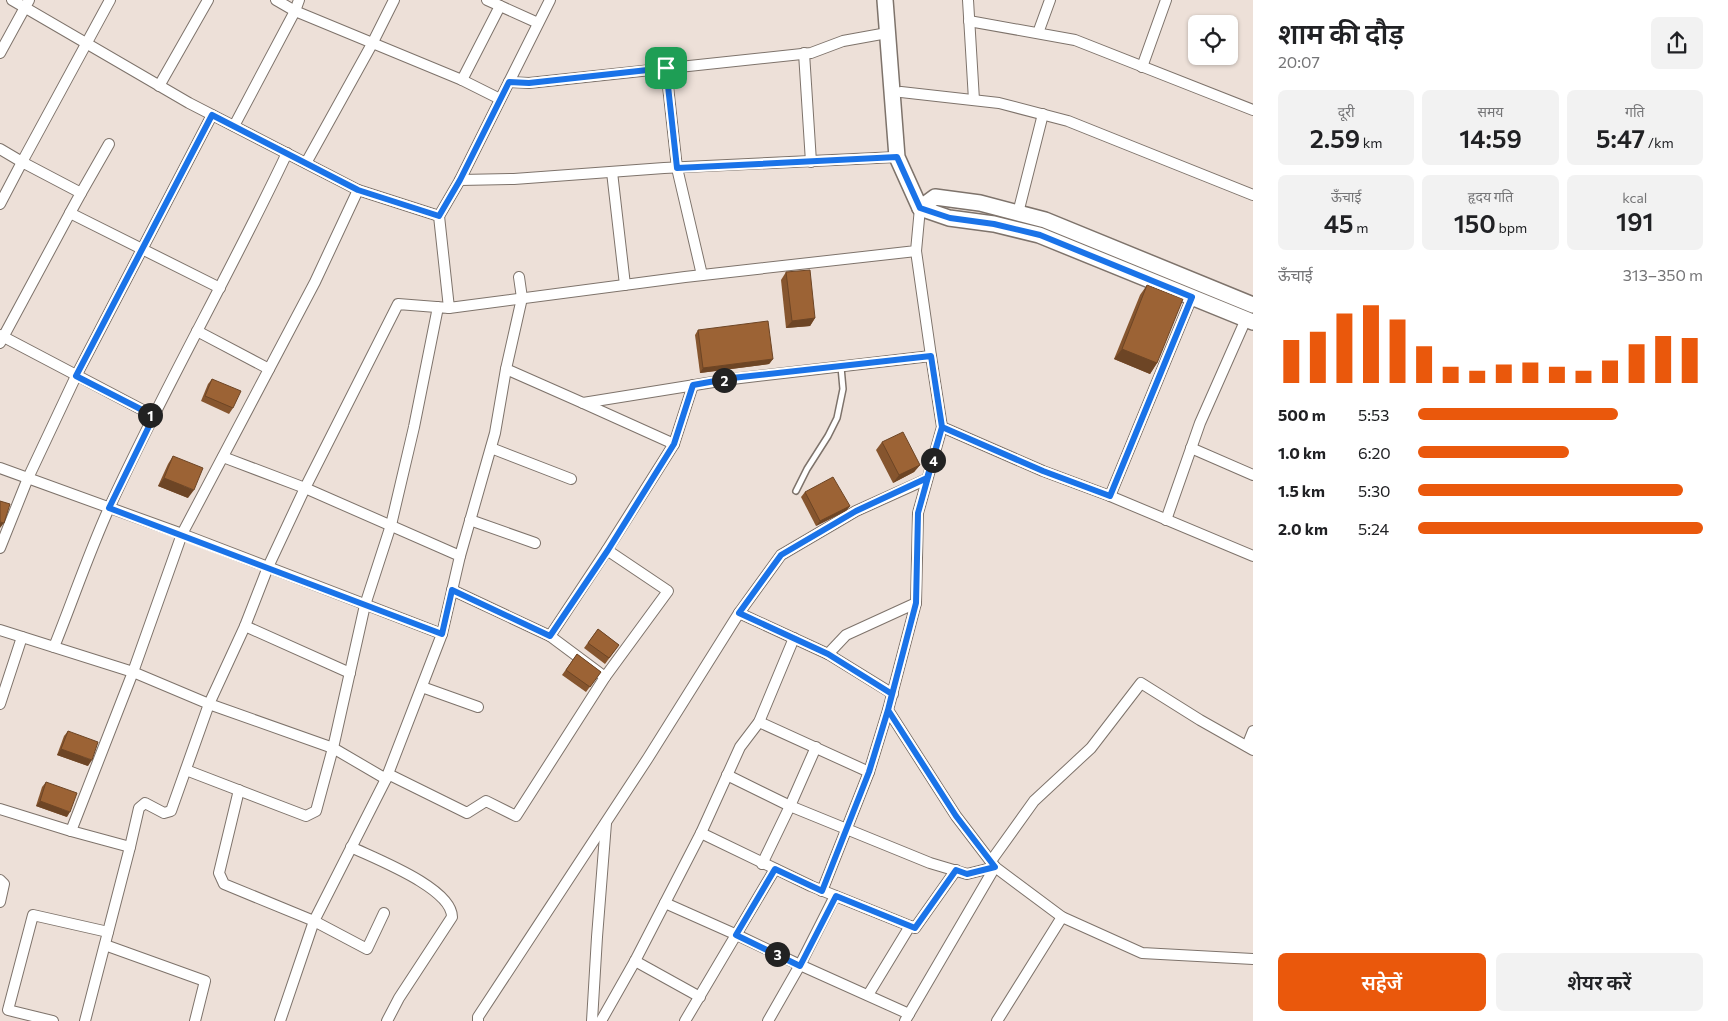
<!DOCTYPE html>
<html lang="hi">
<meta charset="utf-8">
<style>
body{margin:0;font-family:Commissioner,"Noto Sans Devanagari",sans-serif;background:#f2f2f2;color:#202124;height:100vh;display:flex;flex-direction:column;font-size:19px;white-space:nowrap}
*{box-sizing:border-box;margin:0}
p{font-size:16px;color:#757577}
.icon{flex:none;width:28px;height:28px;fill:none;stroke:currentColor;stroke-width:2;stroke-linecap:round;stroke-linejoin:round}
.map{position:relative;flex:1;overflow:hidden}
.drawer{display:flex;flex-direction:column;background:#fff;width:475px}
.drawer>*{flex:none}
.fabs{position:absolute;left:1188px;top:15px;display:grid;gap:10px}
.fabs a{display:grid;place-items:center;width:50px;height:50px;border-radius:8px;background:#fff;box-shadow:0 1px 4px #0004;font-size:25px}
.pin{position:absolute;display:grid;place-items:center;width:42px;height:42px;color:#fff;margin:-21px;border-radius:10px;box-shadow:0 2px 8px #0006}
.km{position:absolute;width:25px;height:25px;margin:-12px;border-radius:50%;background:#222;color:#fff;font-size:14px;line-height:25px;text-align:center}
.round{display:grid;place-items:center;flex:none;width:52px;height:52px;border-radius:8px;background:#f2f2f2}
.overview{display:flex;align-items:center;justify-content:space-between;height:85px;padding:0 25px}
h1{font-size:28px;font-weight:600;line-height:38px}
.metrics{display:grid;grid-template-columns:repeat(3,1fr);gap:8px;height:85px;padding:5px 25px}
.metrics div{display:grid;align-content:center;border-radius:8px;background:#f2f2f2;text-align:center}
.metrics b{font-size:25px;font-weight:600}
.metrics small{font-size:14px;font-weight:400}
.metrics p{font-size:14px}
.chart{height:140px;padding:10px 25px}
.chart p{display:flex;justify-content:space-between}
.chart svg{width:100%;height:90px;margin-top:5px;stroke:#ea580c;stroke-width:6}
.primary-button{display:flex;gap:10px;margin-top:auto;padding:10px 25px}
.primary-button a{flex:1;height:58px;border-radius:8px;background:#ea580c;color:#fff;font-size:20px;font-weight:600;line-height:58px;text-align:center}
.primary-button a+a{background:#f2f2f2;color:#202124}
ul{padding:0 25px;list-style:none;font-size:16px}
li{display:grid;grid-template-columns:80px 60px 1fr;align-items:center;height:38px}
li i{height:12px;border-radius:6px;background:#ea580c}
main{display:flex;flex:1;min-height:0}
.map>svg:first-child{display:block}
.lines{fill:none;stroke-linecap:round;stroke-linejoin:round}
.lane-casing{stroke:#7e736b;stroke-width:8}
.street-casing{stroke:#7e736b;stroke-width:12}
.secondary-casing{stroke:#7e736b;stroke-width:18}
.lane{stroke:#fff;stroke-width:5}
.street{stroke:#fff;stroke-width:10}
.secondary{stroke:#fff;stroke-width:15}
.wall{fill:#86552e}
.shaded-wall{fill:#6d4525}
.building{fill:#9c6335;stroke:#6d4525}
.route-casing{stroke:#fff;stroke-width:10}
.route{stroke:#1a73e8;stroke-width:6}
</style>
<main>
<div class="map">
<svg width="1253" height="1021" viewBox="0 0 1253 1021">
<rect width="100%" height="100%" fill="#ede0d8"/>
<g class="lines">
<defs>
<path id="lane" d="M 796,491 L 807,469 L 828,436 L 837,418 L 843,389 L 841,367"/>
<g id="street">
<path d="M 12,0 L 189,103 L 358,190"/>
<path d="M 276,0 L 295,11 L 462,80 L 500,99"/>
<path d="M 487,0 L 538,23"/>
<path d="M 968,0 L 974,100"/>
<path d="M 969,21 L 1075,40 L 1253,110"/>
<path d="M 1038,33 L 1050,0"/>
<path d="M 0,53 L 29,0"/>
<path d="M 804,53 L 811,162"/>
<path d="M 1142,67 L 1166,0"/>
<path d="M 666,68 L 677,168 L 702,275"/>
<path d="M 462,80 L 500,6"/>
<path d="M 509,82 L 529,83 L 811,53 L 843,41 L 887,33"/>
<path d="M 159,86 L 208,0"/>
<path d="M 901,92 L 999,103 L 1068,121 L 1253,195"/>
<path d="M 234,126 L 295,11 L 299,0"/>
<path d="M 0,149 L 22,162 L 110,0"/>
<path d="M 306,163 L 372,44 L 394,0"/>
<path d="M 612,172 L 625,285"/>
<path d="M 460,180 L 550,0"/>
<path d="M 81,193 L 109,144"/>
<path d="M 0,204 L 22,162 L 81,193 L 70,213 L 220,288"/>
<path d="M 1018,213 L 1043,114"/>
<path d="M 439,216 L 449,308 L 685,277 L 916,251 L 920,208"/>
<path d="M 519,277 L 522,298 L 506,369 L 583,403 L 732,379 L 931,356 L 916,251"/>
<path d="M 438,307 L 414,427 L 391,525 L 365,605 L 333,748 L 209,704 L 245,626 L 268,567 L 305,488 L 398,304 L 449,308"/>
<path d="M 197,331 L 269,369"/>
<path d="M 0,335 L 154,416"/>
<path d="M 0,343 L 70,213"/>
<path d="M 583,403 L 674,444 L 693,385"/>
<path d="M 942,427 L 1043,471 L 1110,496 L 1253,556"/>
<path d="M 491,448 L 571,479"/>
<path d="M 1191,448 L 1253,475"/>
<path d="M 223,457 L 305,488 L 460,556 L 442,634"/>
<path d="M 0,468 L 182,534 L 133,672 L 71,831 L 130,847 L 85,1021"/>
<path d="M 1110,496 L 1192,297"/>
<path d="M 470,520 L 535,543"/>
<path d="M 1166,520 L 1200,423 L 1246,319"/>
<path d="M 0,548 L 28,478 L 76,376 L 212,115"/>
<path d="M 460,556 L 495,433 L 506,369"/>
<path d="M 452,590 L 550,636"/>
<path d="M 916,603 L 888,710 L 956,816 L 995,867 L 1062,917 L 1142,953 L 1253,959"/>
<path d="M 739,613 L 781,555 L 856,511 L 927,479"/>
<path d="M 245,626 L 350,673"/>
<path d="M 0,630 L 133,672 L 209,704 L 171,811 L 164,813 L 145,803 L 139,808 L 130,847"/>
<path d="M 54,647 C 73,600 89,552 110,506 C 165,386 231,272 287,153"/>
<path d="M 828,654 L 893,694"/>
<path d="M 605,677 L 668,591 L 607,550"/>
<path d="M 422,687 L 478,707"/>
<path d="M 0,704 L 22,637"/>
<path d="M 759,722 L 869,772"/>
<path d="M 1247,746 L 1253,731"/>
<path d="M 186,770 L 306,816 L 316,811 L 333,748 L 386,779"/>
<path d="M 388,774 L 467,813 L 486,801 L 516,816 L 605,677 L 550,636 L 607,550 L 674,444"/>
<path d="M 727,775 L 790,806 L 930,863 L 967,874 L 995,867"/>
<path d="M 239,790 L 219,873 L 224,884 L 314,921 L 367,949 L 384,913"/>
<path d="M 0,809 L 71,831"/>
<path d="M 701,833 L 811,886 L 915,928 L 956,870"/>
<path d="M 351,847 C 376,859 452,888 452,917 L 399,998 L 387,1021"/>
<path d="M 991,861 L 1034,801 L 1091,748 L 1141,683 L 1200,720 L 1253,750"/>
<path d="M 762,864 L 790,806 L 816,747"/>
<path d="M 0,880 L 4,884 L 0,902"/>
<path d="M 822,891 L 869,772 L 888,710"/>
<path d="M 665,903 L 737,935 L 800,965 L 909,1014 L 905,1021"/>
<path d="M 105,945 L 205,981 L 195,1021"/>
<path d="M 635,961 L 700,997"/>
<path d="M 868,995 L 910,926"/>
<path d="M 909,1014 L 995,867"/>
<path d="M 53,1021 L 8,1010 L 33,915 L 108,932"/>
<path d="M 280,1021 L 314,921 L 386,779 L 442,634 L 182,534 L 315,282 L 358,190 L 439,216 L 460,180 L 514,179 L 664,168 L 897,157"/>
<path d="M 478,1021 L 478,1017 L 648,758 L 739,613 L 828,654 L 846,635 L 916,603 L 918,513 L 942,427 L 931,356"/>
<path d="M 592,1021 L 597,937 L 606,823"/>
<path d="M 601,1021 L 635,961 L 701,833 L 740,747 L 759,722 L 794,638"/>
<path d="M 685,1021 L 775,869"/>
<path d="M 768,1021 L 800,965 L 835,896"/>
<path d="M 997,1021 L 1062,917"/>
</g>
<g id="secondary">
<path d="M 885,0 L 897,157 L 920,208 L 949,218 L 994,224 L 1039,235 L 1253,322"/>
<path d="M 920,208 L 935,197 L 980,203 L 1045,220 L 1253,305"/>
</g>
</defs>
<use href="#lane" class="lane-casing"/>
<use href="#street" class="street-casing"/>
<use href="#secondary" class="secondary-casing"/>
<use href="#lane" class="lane"/>
<use href="#street" class="street"/>
<use href="#secondary" class="secondary"/>
</g>
<g class="wall">
<path d="M 786,272 L 815,318 L 810,326 L 786,328 L 781,280 Z"/>
<path d="M 1147,285 L 1157,363 L 1150,374 L 1114,359 L 1140,295 Z"/>
<path d="M 698,330 L 773,359 L 769,364 L 700,373 L 695,335 Z"/>
<path d="M 212,379 L 233,408 L 229,414 L 201,401 L 208,384 Z"/>
<path d="M 882,442 L 920,465 L 914,472 L 893,483 L 876,450 Z"/>
<path d="M 173,456 L 188,498 L 158,486 L 168,464 Z"/>
<path d="M 805,492 L 850,506 L 846,511 L 816,526 L 801,497 Z"/>
<path d="M 598,629 L 619,645 L 605,664 L 584,648 Z"/>
<path d="M 577,654 L 601,672 L 586,692 L 562,675 Z"/>
<path d="M 68,731 L 88,766 L 57,755 L 64,736 Z"/>
<path d="M 46,782 L 67,817 L 36,806 L 42,787 Z"/>
</g>
<g class="shaded-wall">
<path d="M 815,318 L 810,326 L 786,328 L 792,321 Z"/>
<path d="M 1122,349 L 1157,363 L 1150,374 L 1114,359 Z"/>
<path d="M 773,359 L 769,364 L 700,373 L 703,368 Z"/>
<path d="M 920,465 L 914,472 L 893,483 L 899,475 Z"/>
<path d="M 164,478 L 194,490 L 188,498 L 158,486 Z"/>
<path d="M 850,506 L 846,511 L 816,526 L 820,521 Z"/>
<path d="M 0,522 L 4,523 L 0,528 Z"/>
<path d="M 61,749 L 92,760 L 88,766 L 57,755 Z"/>
<path d="M 40,801 L 70,812 L 67,817 L 36,806 Z"/>
</g>
<g class="building">
<path d="M 810,270 L 815,318 L 792,321 L 786,272 Z"/>
<path d="M 1147,285 L 1183,299 L 1157,363 L 1122,349 Z"/>
<path d="M 768,321 L 773,359 L 703,368 L 698,330 Z"/>
<path d="M 212,379 L 241,391 L 233,408 L 205,396 Z"/>
<path d="M 903,432 L 920,465 L 899,475 L 882,442 Z"/>
<path d="M 173,456 L 203,468 L 194,490 L 164,478 Z"/>
<path d="M 833,477 L 850,506 L 820,521 L 805,492 Z"/>
<path d="M 0,501 L 10,504 L 4,523 L 0,522 Z"/>
<path d="M 598,629 L 619,645 L 609,658 L 588,643 Z"/>
<path d="M 577,654 L 601,672 L 590,687 L 566,670 Z"/>
<path d="M 68,731 L 98,742 L 92,760 L 61,749 Z"/>
<path d="M 46,782 L 77,793 L 70,812 L 40,801 Z"/>
</g>
<g class="lines">
<defs>
<path id="route" d="M 666,68 L 529,83 L 509,82 L 460,180 L 439,216 L 358,190 L 212,115 L 76,376 L 154,416 L 109,508 L 442,634 L 452,590 L 550,636 L 608,550 L 674,444 L 693,385 L 732,378 L 931,356 L 942,427 L 918,513 L 916,603 L 888,710 L 869,772 L 822,891 L 775,869 L 736,935 L 800,966 L 836,896 L 915,928 L 956,870 L 967,874 L 995,867 L 956,816 L 888,710 L 892,694 L 828,654 L 739,613 L 781,555 L 856,511 L 927,478 L 942,427 L 1043,471 L 1110,496 L 1192,297 L 1040,235 L 994,224 L 950,218 L 920,208 L 897,157 L 677,168 L 666,68"/>
</defs>
<use href="#route" class="route-casing"/>
<use href="#route" class="route"/>
</g>
</svg>
<div class="fabs">
<a><svg class="icon" aria-label="locate" viewBox="0 0 24 24"><circle cx="12" cy="12" r="6"/><path d="M12 2v4M12 18v4M2 12h4M18 12h4"/></svg></a>
</div>
<div class="pin" style="left:666px;top:68px;background:#1e9e55"><svg class="icon" aria-label="arrive" viewBox="0 0 24 24"><path d="M6 21V4h12l-3 4 3 4H6"/></svg></div>
<b class="km" style="left:150px;top:415px">1</b>
<b class="km" style="left:724px;top:380px">2</b>
<b class="km" style="left:777px;top:954px">3</b>
<b class="km" style="left:933px;top:460px">4</b>
</div>
<section class="drawer">
<div class="overview"><div><h1>शाम की दौड़</h1><p>20:07</p></div><a class="round"><svg class="icon" aria-label="share" viewBox="0 0 24 24"><path d="M12 15V3M7 8l5-5 5 5M5 13v7h14v-7"/></svg></a></div>
<div class="metrics">
<div><p>दूरी</p><b>2.59<small> km</small></b></div>
<div><p>समय</p><b>14:59</b></div>
<div><p>गति</p><b>5:47<small> /km</small></b></div>
</div>
<div class="metrics">
<div><p>ऊँचाई</p><b>45<small> m</small></b></div>
<div><p>हृदय गति</p><b>150<small> bpm</small></b></div>
<div><p>kcal</p><b>191</b></div>
</div>
<div class="chart"><p><span>ऊँचाई</span>313–350 m</p>
<svg viewBox="0 0 160 44" preserveAspectRatio="none"><path d="M5 44V23M15 44V19M25 44V10M35 44V6M45 44V13M55 44V26M65 44V36M75 44V38M85 44V35M95 44V34M105 44V36M115 44V38M125 44V33M135 44V25M145 44V21M155 44V22"/></svg>
</div>
<ul>
<li><b>500 m</b>5:53<i style="width:70%"></i></li>
<li><b>1.0 km</b>6:20<i style="width:53%"></i></li>
<li><b>1.5 km</b>5:30<i style="width:93%"></i></li>
<li><b>2.0 km</b>5:24<i style="width:100%"></i></li>
</ul>
<div class="primary-button"><a>सहेजें</a><a>शेयर करें</a></div>
</section>
</main>
